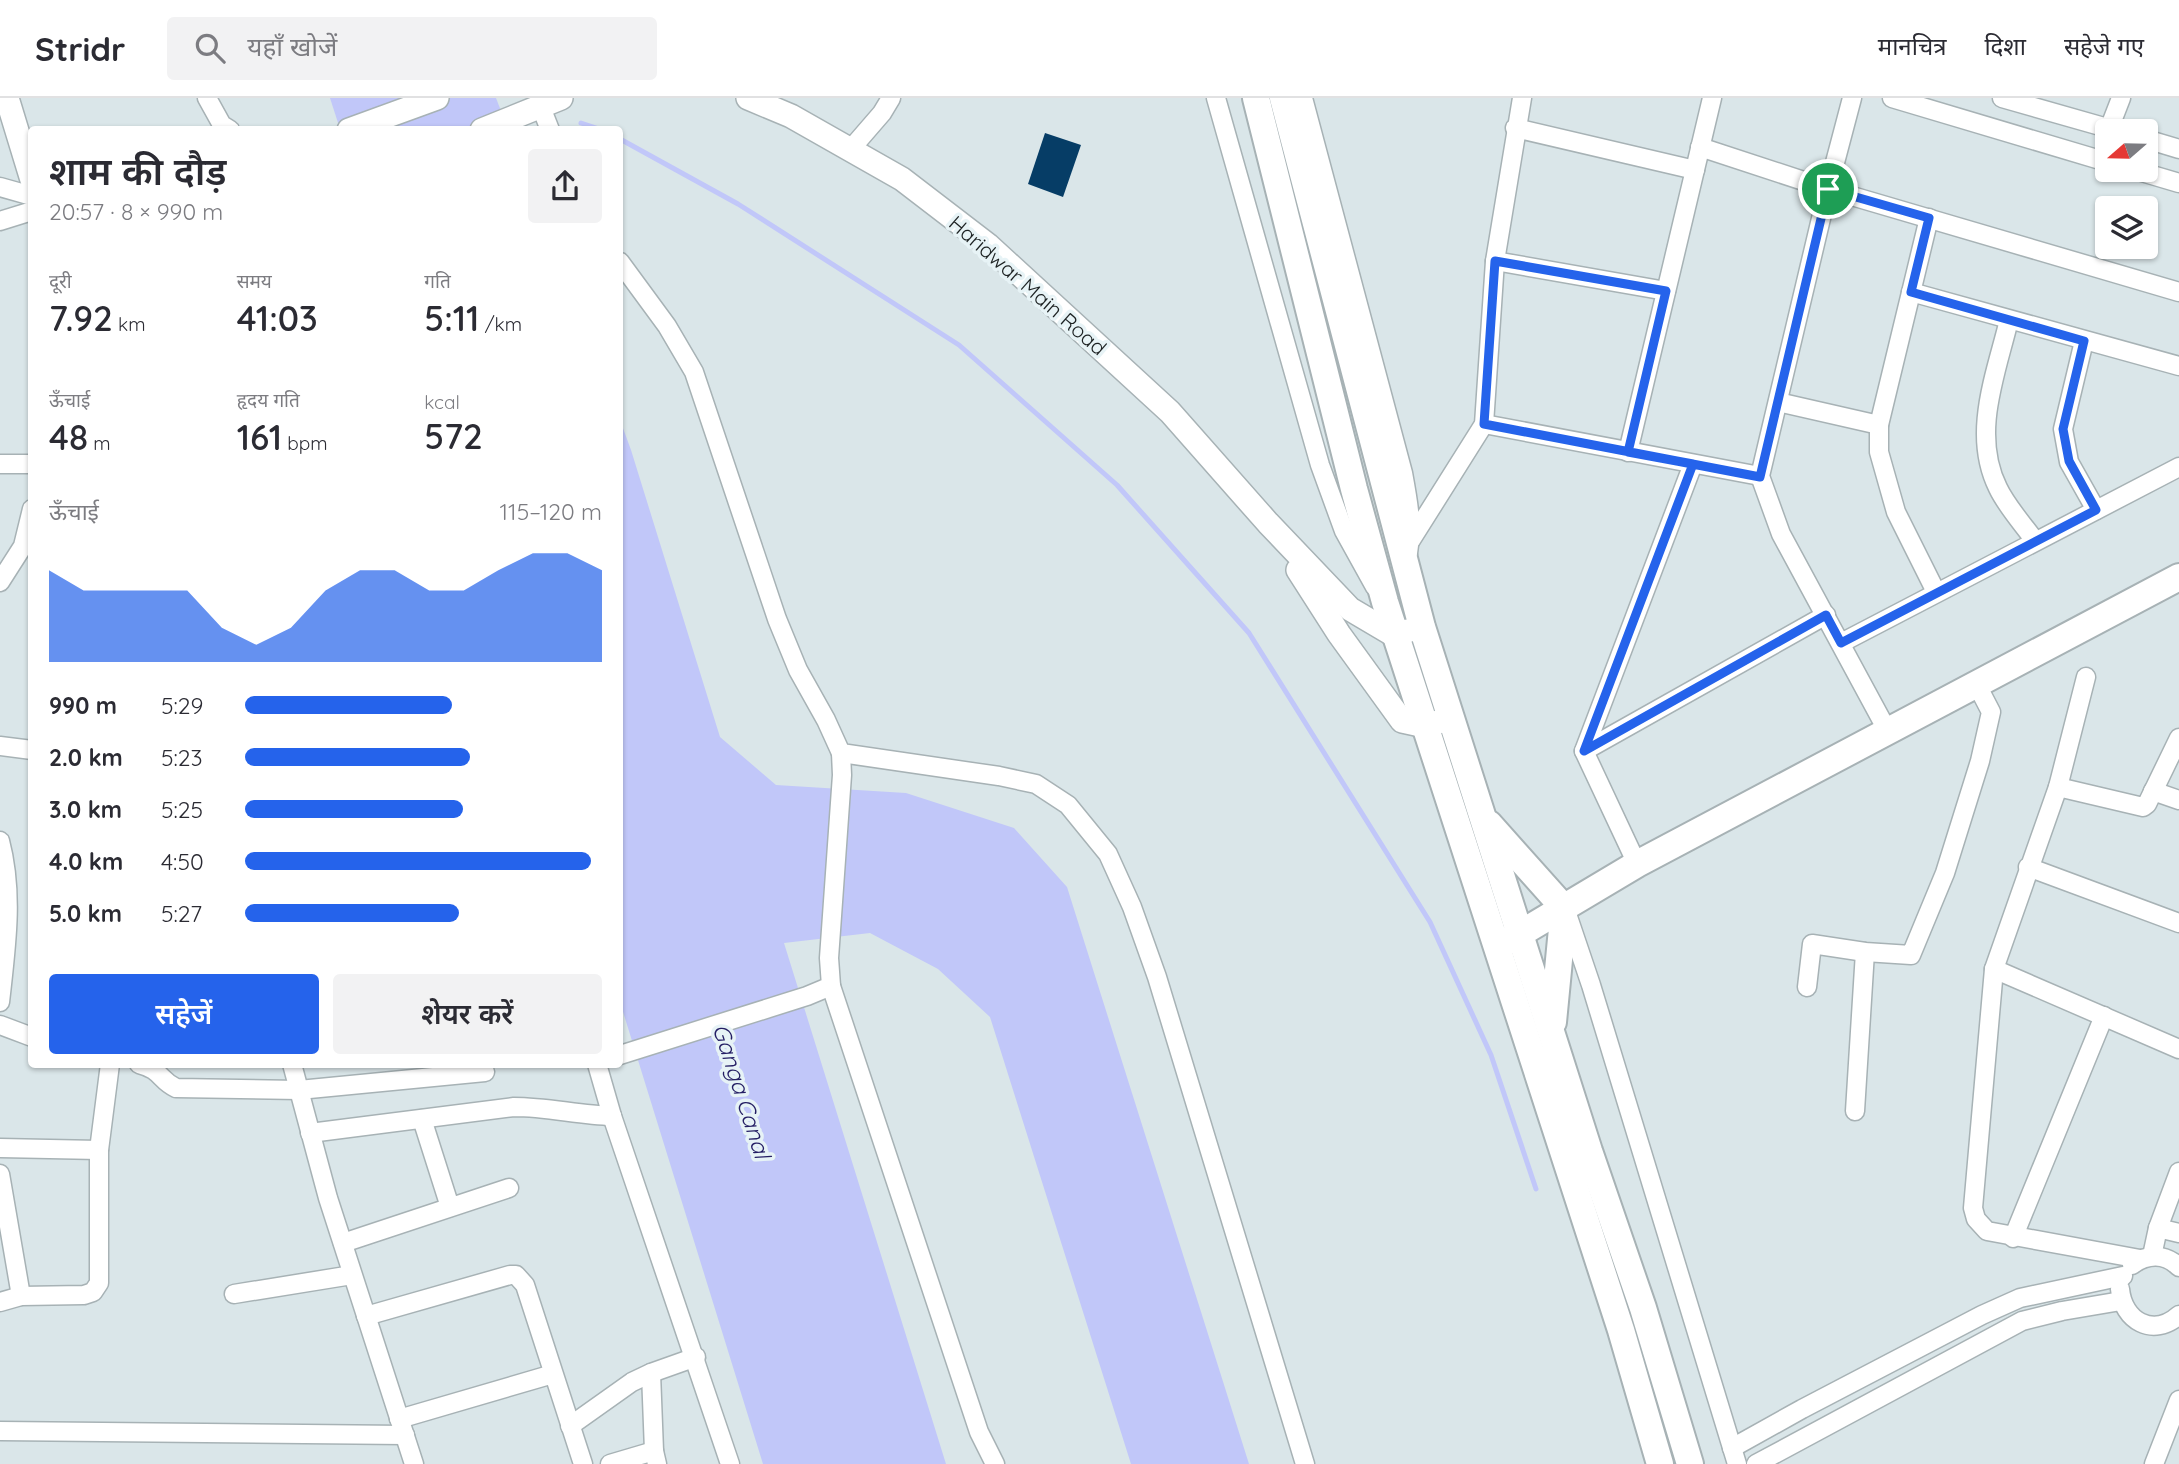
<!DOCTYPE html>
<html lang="hi">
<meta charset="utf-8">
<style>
body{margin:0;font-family:Quicksand,"Noto Sans Devanagari",sans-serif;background:#f2f2f3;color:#2b2b33;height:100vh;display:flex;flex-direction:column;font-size:26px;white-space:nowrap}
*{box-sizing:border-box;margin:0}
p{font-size:23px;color:#7c7c81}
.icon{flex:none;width:38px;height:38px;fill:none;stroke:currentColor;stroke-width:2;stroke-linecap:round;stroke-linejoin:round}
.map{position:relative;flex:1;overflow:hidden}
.panel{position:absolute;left:28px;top:28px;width:595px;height:942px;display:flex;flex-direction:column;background:#fff;border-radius:7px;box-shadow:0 2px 5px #0004}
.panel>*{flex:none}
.needle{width:46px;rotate:250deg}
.controls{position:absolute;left:2095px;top:21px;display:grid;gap:14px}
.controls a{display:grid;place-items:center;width:63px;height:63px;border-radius:7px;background:#fff;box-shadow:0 2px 5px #0004;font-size:35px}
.pin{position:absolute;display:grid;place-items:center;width:60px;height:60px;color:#fff;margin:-30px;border:4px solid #fff;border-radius:50%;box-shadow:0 2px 7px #0007}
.round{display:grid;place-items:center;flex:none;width:74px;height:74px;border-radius:7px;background:#f2f2f3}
.headline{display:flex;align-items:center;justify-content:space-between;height:119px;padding:0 21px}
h1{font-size:38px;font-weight:600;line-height:52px}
.stats{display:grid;grid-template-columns:repeat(3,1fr);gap:10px;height:119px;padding:7px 21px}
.stats div{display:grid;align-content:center}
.stats b{font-size:35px;font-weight:600}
.stats small{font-size:19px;font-weight:400}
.stats p{font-size:19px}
.chart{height:196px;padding:14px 21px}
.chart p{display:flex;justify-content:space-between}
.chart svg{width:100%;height:126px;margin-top:7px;fill:#2563eb;opacity:.7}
.cta{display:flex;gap:14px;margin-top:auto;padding:14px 21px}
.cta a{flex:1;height:80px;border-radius:7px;background:#2563eb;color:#fff;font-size:28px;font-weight:600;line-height:80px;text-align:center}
.cta a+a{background:#f2f2f3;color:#2b2b33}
ul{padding:0 21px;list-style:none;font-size:23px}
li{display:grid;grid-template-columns:112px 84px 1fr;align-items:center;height:52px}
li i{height:18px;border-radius:9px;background:#2563eb}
header{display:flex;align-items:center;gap:42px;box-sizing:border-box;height:98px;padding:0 35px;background:#fff;border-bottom:2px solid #e1e1e2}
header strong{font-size:33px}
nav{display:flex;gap:38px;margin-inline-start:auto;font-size:24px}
.search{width:490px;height:63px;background:#f2f2f3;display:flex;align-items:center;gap:18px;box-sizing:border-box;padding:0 24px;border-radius:7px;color:#7c7c81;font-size:26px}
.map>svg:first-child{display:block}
.water{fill:#c1c7f9}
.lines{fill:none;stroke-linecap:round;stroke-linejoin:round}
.stream{stroke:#c1c7f9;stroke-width:5}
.building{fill:#063d66}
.minor-casing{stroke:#a7b2b5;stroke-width:21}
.major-casing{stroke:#a7b2b5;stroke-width:26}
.highway-casing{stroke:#a7b2b5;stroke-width:30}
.minor{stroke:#fff;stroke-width:18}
.major{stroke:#fff;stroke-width:23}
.highway{stroke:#fff;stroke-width:26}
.route-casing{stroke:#fff;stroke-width:14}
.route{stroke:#2563eb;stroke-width:9}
.labels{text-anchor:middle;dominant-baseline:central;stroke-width:7;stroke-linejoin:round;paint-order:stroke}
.street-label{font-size:21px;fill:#1c2122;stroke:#e7f3f6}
.water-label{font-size:23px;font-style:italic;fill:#241e64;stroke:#e7f3f6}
</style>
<header>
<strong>Stridr</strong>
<div class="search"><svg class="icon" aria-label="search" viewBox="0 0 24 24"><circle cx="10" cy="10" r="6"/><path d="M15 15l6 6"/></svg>यहाँ खोजें</div>
<nav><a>मानचित्र</a><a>दिशा</a><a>सहेजे गए</a></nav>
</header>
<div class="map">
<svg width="2179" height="1366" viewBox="0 0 2179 1366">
<rect width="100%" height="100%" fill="#dae6e9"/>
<g class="water">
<path d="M 330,0 L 496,0 L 508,31 L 340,31 Z"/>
<path d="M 620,322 L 631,352 L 720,639 L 776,687 L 906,695 L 1014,730 L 1067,789 L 1249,1366 L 1131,1366 L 990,919 L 938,871 L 870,835 L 784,845 L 946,1366 L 763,1366 L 620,904 Z"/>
</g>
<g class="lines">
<g class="stream">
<path d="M 581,25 L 602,32"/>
<path d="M 620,41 L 738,106 L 959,247 L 1117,387 L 1249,535 L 1430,824 L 1491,957 L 1536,1091"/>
</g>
</g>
<path class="building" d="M 1045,35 L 1081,47 L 1063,99 L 1028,86 Z"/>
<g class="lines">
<defs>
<g id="minor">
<path d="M 207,0 L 222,27 L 230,32"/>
<path d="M 1216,0 L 1320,367 L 1344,433 L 1375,489"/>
<path d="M 1303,0 L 1403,375 C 1408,402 1413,428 1408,455"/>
<path d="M 1852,0 L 1828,91 L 1760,378 L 1781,436 L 1887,632"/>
<path d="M 1892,0 L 2107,64"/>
<path d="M 2002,0 L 2118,33"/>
<path d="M 541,9 L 550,32"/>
<path d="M 1515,30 L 1695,72"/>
<path d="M 2109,31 L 2121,0"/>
<path d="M 2146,41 L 2179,51"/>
<path d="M 1700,49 L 1828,91 L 2179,194"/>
<path d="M 850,52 L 882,15 L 891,0"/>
<path d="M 2135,72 L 2179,85"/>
<path d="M 0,89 L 32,98"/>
<path d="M 1929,120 L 1879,327 L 1879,354 L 1896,414 L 1936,494"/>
<path d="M 0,123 L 32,113"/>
<path d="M 1495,163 L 1666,193"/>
<path d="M 620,164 L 667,228 L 694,274 L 777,521 L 798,572 L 826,622 L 841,655 L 999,678 L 1036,686 L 1068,707 L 1108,756 L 1132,809 L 1157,879 L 1305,1366"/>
<path d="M 1911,194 L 2179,268"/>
<path d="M 2009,222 C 1996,276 1971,336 1998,390 C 2007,409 2023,426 2035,443"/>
<path d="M 2084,243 L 2063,331 L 2069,364 L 2096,412"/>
<path d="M 1778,304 L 1879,327"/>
<path d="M 1484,326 L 1760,378"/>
<path d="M 1628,354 L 1712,0"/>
<path d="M 0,366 L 32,366"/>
<path d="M 1411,442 L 1484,326 L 1495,163 L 1522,0"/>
<path d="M 0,484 L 23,448 L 32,411"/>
<path d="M 1841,545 L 2179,369"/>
<path d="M 2086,579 L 2058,689 L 1994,871 L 1973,1110 L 1976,1121 L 1987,1133 L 2140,1161"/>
<path d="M 0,648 L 32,652"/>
<path d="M 1584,653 L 1826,517"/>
<path d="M 2058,689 L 2143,709 L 2147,706 L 2179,640"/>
<path d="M 2153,693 L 2179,702"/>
<path d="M 0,743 C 14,796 6,850 0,904"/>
<path d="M 1637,766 L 1584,653 L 1693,366"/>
<path d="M 2028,769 L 2179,825"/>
<path d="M 1567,816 L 1591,887 L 1737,1366"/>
<path d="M 1994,871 L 2179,951"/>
<path d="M 831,888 L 979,1334 L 995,1366"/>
<path d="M 1807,889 L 1812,846 L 1865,854 L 1911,857 L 1945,775 L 1980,663 L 1991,614 L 1977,587"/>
<path d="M 0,927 L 32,939"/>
<path d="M 620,957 L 807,898 L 831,888 L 829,860 L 842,677 L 841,655"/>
<path d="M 139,966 C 162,972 159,982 176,990 L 299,992 L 485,974"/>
<path d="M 292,966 L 328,1100 L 414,1366"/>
<path d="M 597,966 L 612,1018 L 730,1366"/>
<path d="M 1855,1013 L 1865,854"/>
<path d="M 422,1021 L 450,1109"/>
<path d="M 310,1035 L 514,1009 C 548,1009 578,1017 612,1018"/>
<path d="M 0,1050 L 99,1052"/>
<path d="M 0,1076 L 21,1198"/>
<path d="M 2158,1130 L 2179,1135"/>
<path d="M 2013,1140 L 2104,918"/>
<path d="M 343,1145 L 509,1090"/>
<path d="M 2152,1158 L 2158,1130 L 2179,1074"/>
<path d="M 2132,1167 C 2147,1156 2165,1155 2179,1169"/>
<path d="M 2120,1191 C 2123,1223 2153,1240 2179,1217"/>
<path d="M 234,1196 L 352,1177"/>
<path d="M 0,1204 L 21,1198 L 84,1197 L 93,1194 L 99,1185 L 99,1052 L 110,966"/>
<path d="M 366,1218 L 510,1177 L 516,1177 L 525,1187 L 583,1366"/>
<path d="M 651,1275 L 654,1353 L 657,1366"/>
<path d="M 399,1321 L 553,1276"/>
<path d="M 570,1328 L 632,1284 L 651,1275 L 696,1259"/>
<path d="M 0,1333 L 405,1337"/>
<path d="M 1732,1350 L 1802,1311 L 1982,1217 L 2020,1200 L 2123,1178"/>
<path d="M 610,1366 L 654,1353"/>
<path d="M 1756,1366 L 2022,1223 L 2062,1213 L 2121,1203"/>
<path d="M 2154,1366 L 2179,1302"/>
</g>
<g id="major">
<path d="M 7,0 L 32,82"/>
<path d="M 748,0 L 791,18 L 902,81 L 988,147 L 1170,314 L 1268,425 L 1350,511 L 1394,537 L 1407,533"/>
<path d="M 349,32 L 437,0"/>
<path d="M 482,32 L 561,0"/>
<path d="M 1298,472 L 1339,536 L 1402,623 L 1425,628 L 1451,620"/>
</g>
<g id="highway">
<path d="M 1256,0 L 1354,391 L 1385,504 L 1621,1232 L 1660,1366"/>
<path d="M 1283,0 L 1422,529 L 1589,1053 L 1643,1210 L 1690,1366"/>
<path d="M 1489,726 L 1564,810 L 1553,924"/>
<path d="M 1506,844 L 1637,766 L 2179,479"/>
</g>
</defs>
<use href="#minor" class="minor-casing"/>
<use href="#major" class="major-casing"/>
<use href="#highway" class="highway-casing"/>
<use href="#minor" class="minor"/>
<use href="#major" class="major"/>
<use href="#highway" class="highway"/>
</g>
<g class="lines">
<defs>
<path id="route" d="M 1828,91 L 1760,379 L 1484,326 L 1495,163 L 1666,193 L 1628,354 L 1693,366 L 1584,653 L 1826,517 L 1841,545 L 2096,412 L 2069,363 L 2063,331 L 2084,243 L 1911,194 L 1929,120 L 1828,91"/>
</defs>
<use href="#route" class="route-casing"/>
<use href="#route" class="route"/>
</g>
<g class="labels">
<g class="street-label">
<text transform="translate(1028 187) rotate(41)">Haridwar Main Road</text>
</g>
<g class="water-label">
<text transform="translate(742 993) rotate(72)">Ganga Canal</text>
</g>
</g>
</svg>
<div class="controls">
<a><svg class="needle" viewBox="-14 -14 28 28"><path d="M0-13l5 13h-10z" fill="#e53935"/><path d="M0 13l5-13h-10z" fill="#7c7c81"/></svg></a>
<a><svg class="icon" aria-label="layers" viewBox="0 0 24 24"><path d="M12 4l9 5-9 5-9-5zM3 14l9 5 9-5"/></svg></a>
</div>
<div class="pin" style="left:1828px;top:91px;background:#1e9e55"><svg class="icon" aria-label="arrive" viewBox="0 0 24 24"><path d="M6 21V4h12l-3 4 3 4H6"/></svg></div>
<section class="panel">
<div class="headline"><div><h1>शाम की दौड़</h1><p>20:57 · 8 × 990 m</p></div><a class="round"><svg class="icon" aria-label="share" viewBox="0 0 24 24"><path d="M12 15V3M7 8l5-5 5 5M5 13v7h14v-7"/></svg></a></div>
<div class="stats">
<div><p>दूरी</p><b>7.92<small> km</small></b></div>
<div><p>समय</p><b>41:03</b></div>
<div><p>गति</p><b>5:11<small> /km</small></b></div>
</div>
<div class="stats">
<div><p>ऊँचाई</p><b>48<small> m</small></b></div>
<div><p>हृदय गति</p><b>161<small> bpm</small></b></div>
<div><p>kcal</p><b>572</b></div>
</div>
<div class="chart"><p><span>ऊँचाई</span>115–120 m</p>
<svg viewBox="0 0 160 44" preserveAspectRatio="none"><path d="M0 44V12L10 19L20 19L30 19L40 19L50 32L60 38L70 32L80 19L90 12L100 12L110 19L120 19L130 12L140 6L150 6L160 12V44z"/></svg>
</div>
<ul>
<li><b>990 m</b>5:29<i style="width:58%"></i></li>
<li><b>2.0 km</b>5:23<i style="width:63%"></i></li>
<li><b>3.0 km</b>5:25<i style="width:61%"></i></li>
<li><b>4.0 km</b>4:50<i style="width:97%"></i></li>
<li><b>5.0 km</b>5:27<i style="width:60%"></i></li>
</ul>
<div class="cta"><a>सहेजें</a><a>शेयर करें</a></div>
</section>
</div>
